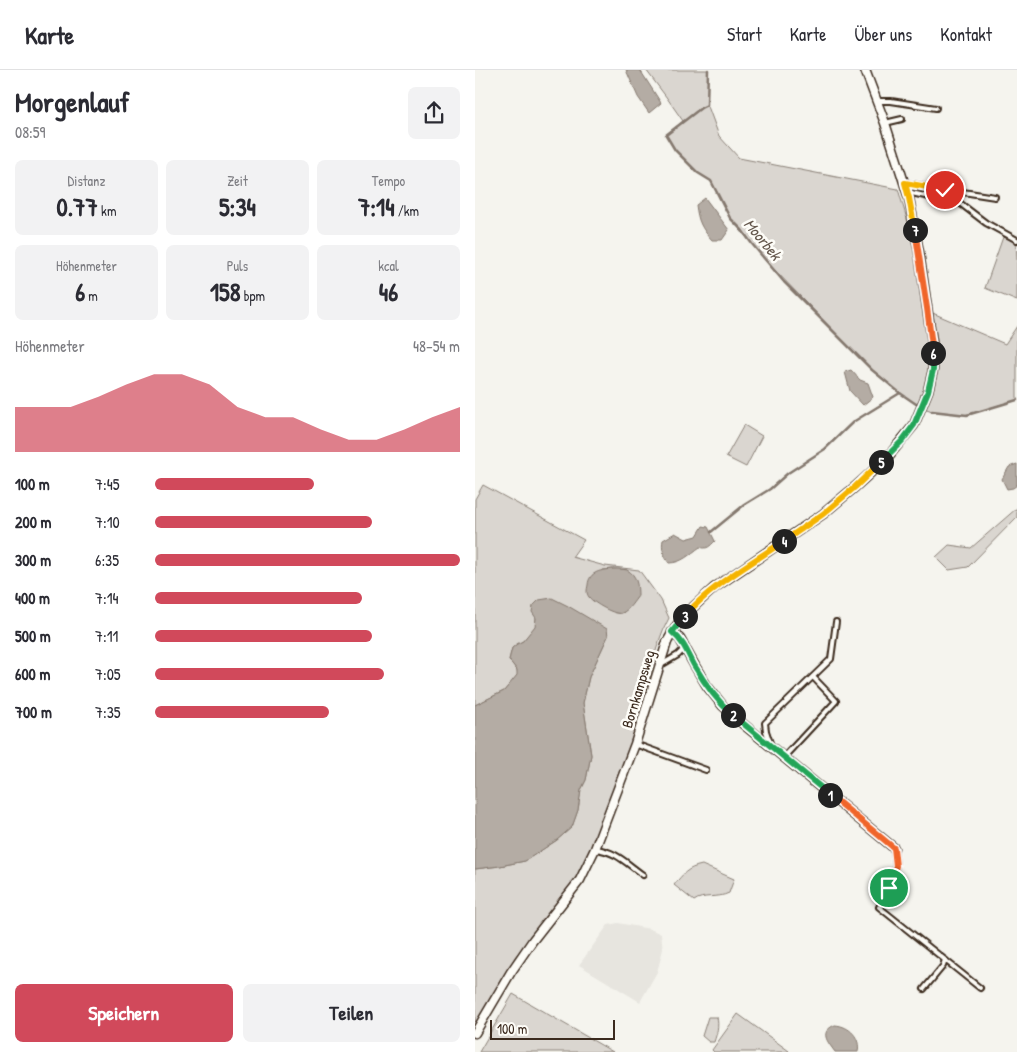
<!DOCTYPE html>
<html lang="de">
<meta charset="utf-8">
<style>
body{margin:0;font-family:"Patrick Hand",sans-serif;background:#f2f2f3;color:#2b2b33;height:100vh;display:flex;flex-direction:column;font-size:19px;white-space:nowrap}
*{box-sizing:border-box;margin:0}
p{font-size:16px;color:#7c7c81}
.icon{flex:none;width:28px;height:28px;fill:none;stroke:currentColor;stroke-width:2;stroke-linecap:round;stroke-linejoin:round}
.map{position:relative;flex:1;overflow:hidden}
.drawer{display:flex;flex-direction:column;background:#fff;width:475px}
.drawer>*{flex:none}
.scale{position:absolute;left:15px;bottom:12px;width:125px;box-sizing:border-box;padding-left:5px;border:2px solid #3b2a1e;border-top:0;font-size:14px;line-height:18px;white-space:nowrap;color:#3b2a1e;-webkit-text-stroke:4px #fdfcf7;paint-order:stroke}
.pin{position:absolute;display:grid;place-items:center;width:42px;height:42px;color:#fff;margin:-21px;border:2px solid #fff;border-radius:50%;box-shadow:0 1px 5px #0007}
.km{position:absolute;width:25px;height:25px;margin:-12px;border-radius:50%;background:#222;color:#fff;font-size:14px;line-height:25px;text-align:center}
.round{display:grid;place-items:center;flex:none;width:52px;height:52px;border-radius:8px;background:#f2f2f3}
.headline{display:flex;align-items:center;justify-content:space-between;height:85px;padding:0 15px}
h1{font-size:28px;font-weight:800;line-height:38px}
.figures{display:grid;grid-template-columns:repeat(3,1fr);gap:8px;height:85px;padding:5px 15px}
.figures div{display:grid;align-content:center;border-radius:8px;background:#f2f2f3;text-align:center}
.figures b{font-size:25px;font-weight:800}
.figures small{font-size:14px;font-weight:400}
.figures p{font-size:14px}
.chart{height:140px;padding:10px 15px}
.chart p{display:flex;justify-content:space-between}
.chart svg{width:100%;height:90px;margin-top:5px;fill:#d1495b;opacity:.7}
.cta{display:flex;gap:10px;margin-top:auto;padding:10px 15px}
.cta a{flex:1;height:58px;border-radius:8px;background:#d1495b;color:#fff;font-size:20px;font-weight:800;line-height:58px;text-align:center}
.cta a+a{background:#f2f2f3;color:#2b2b33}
ul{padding:0 15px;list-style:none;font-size:16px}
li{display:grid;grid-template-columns:80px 60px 1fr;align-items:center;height:38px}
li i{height:12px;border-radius:6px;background:#d1495b}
header{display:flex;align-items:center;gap:30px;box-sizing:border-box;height:70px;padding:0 25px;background:#fff;border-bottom:1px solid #e1e1e2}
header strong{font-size:24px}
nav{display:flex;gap:28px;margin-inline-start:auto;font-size:18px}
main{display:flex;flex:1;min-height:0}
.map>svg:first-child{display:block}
.built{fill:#e7e5df}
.green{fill:#dad6d0;stroke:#8a8077;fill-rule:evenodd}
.water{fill:#b4aca4;stroke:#84786e}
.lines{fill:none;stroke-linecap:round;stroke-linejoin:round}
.stream{stroke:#84786e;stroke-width:2.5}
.lane-casing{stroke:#3b2a1e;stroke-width:8}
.street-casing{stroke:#3b2a1e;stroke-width:11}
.lane{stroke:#fdfcf7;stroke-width:4}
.street{stroke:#fdfcf7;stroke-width:8}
.split-1-casing{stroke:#fff;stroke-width:10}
.split-2-casing{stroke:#fff;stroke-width:10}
.split-3-casing{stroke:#fff;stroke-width:10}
.split-4-casing{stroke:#fff;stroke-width:10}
.split-5-casing{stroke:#fff;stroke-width:10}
.split-6-casing{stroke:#fff;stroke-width:10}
.split-7-casing{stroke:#fff;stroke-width:10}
.split-8-casing{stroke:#fff;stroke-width:10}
.split-1{stroke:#f0652b;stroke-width:6}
.split-2{stroke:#22a559;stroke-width:6}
.split-3{stroke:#22a559;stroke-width:6}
.split-4{stroke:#f5b400;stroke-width:6}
.split-5{stroke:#f5b400;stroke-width:6}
.split-6{stroke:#22a559;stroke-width:6}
.split-7{stroke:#f0652b;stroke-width:6}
.split-8{stroke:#f5b400;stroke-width:6}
.labels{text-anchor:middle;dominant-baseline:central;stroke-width:5;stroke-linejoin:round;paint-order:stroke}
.street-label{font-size:15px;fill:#3b2a1e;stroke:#fdfcf7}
.water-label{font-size:16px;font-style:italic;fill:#65584d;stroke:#fdfcf7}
</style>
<header>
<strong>Karte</strong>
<nav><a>Start</a><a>Karte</a><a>Über uns</a><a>Kontakt</a></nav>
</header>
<main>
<section class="drawer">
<div class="headline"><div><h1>Morgenlauf</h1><p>08:59</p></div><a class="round"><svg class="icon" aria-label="share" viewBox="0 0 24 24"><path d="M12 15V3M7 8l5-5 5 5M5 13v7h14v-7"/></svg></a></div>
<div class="figures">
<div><p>Distanz</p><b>0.77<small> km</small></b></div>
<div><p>Zeit</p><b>5:34</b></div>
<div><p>Tempo</p><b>7:14<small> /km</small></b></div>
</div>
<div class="figures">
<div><p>Höhenmeter</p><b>6<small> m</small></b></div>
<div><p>Puls</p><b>158<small> bpm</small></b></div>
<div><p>kcal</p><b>46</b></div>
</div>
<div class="chart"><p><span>Höhenmeter</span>48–54 m</p>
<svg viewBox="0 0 160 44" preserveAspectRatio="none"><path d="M0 44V22L10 22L20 22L30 17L40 11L50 6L60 6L70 11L80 22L90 27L100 27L110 33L120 38L130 38L140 33L150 27L160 22V44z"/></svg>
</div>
<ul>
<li><b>100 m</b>7:45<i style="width:52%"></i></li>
<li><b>200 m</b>7:10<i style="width:71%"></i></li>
<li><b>300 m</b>6:35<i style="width:100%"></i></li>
<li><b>400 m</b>7:14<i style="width:68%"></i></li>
<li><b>500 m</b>7:11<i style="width:71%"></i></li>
<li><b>600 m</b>7:05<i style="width:75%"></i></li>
<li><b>700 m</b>7:35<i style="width:57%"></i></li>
</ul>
<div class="cta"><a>Speichern</a><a>Teilen</a></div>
</section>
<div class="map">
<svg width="542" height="982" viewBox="0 0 542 982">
<rect width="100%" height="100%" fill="#f5f4ee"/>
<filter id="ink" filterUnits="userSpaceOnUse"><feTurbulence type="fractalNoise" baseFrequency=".02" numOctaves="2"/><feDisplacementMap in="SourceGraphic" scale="10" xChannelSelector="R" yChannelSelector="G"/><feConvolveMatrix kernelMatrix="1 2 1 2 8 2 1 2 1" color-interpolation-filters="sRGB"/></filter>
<g filter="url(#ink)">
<path class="built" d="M 143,853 L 175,859 L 186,864 L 188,879 L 185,891 L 182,902 L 165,932 L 104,895 L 133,855 Z"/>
<g class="green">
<path d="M 171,0 L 233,0 L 232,35 L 234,39 L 244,66 L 264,88 L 423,119 L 446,196 L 453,241 L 530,274 L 542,256 L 542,330 L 527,334 L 503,342 L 488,345 L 476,343 L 457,341 L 444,336 L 425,323 L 397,300 L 293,193 L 255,148 L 236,111 L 223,103 L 200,80 L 191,65 L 208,51 L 192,28 Z"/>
<path d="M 528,167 L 541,171 L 542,192 L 542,231 L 510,218 Z"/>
<path d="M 269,355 L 287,366 L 271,397 L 251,387 Z"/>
<path d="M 8,415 L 109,470 L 97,487 L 130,496 L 164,500 L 186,530 L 194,548 C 178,577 175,612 165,643 C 150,694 131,744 109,793 L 102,808 L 40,887 L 0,956 L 0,799 L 25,796 L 50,791 L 82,770 L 97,757 L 103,740 L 106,720 L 111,710 L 116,685 L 108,633 L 114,607 L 133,566 L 61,548 L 61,556 L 48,571 L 42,574 L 37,578 L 34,590 L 42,600 L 43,605 L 29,621 L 0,635 L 0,429 ZM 139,499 L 152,500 L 163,526 L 148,543 L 127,500 Z"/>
<path d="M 542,438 L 542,447 L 493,497 L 474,500 L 461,487 L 474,475 L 496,478 Z"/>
<path d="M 227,795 L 259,809 L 254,823 C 242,829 228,824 219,831 L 199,815 C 208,804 212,798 227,795 Z"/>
<path d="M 38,924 L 138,982 L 4,982 Z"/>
<path d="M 263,944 L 314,981 L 313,982 L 239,982 L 237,980 Z"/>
<path d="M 233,947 L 242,947 C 244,956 242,963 239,972 L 234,972 L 227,966 Z"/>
</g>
<g class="water">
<path d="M 151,0 L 165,0 L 186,33 L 174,43 L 163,27 Z"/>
<path d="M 230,128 L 254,160 L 247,170 L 237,170 C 226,158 223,151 221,135 Z"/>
<path d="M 376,300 L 385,310 L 393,313 L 398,327 L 388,335 L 375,321 L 370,302 Z"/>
<path d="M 542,394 L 542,415 L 538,418 L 532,419 L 527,409 L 534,397 Z"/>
<path d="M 228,456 L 233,457 L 240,471 C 235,476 232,480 225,477 C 215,484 207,493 194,493 C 189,487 186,477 188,470 L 200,463 L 211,469 L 222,466 Z"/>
<path d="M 139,499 C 143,499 148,499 152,500 C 162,505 163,516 163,526 C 159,531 154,540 147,543 C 141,546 118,533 114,527 C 111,523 112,520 113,515 C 114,501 127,500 139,499 Z"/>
<path d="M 77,528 L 93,536 L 132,559 L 133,566 L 114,607 L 108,633 L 116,685 L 111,710 L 106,720 L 103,740 L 97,757 L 82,770 L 50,791 L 25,796 L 0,799 L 0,635 L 29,621 L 42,605 L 42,600 L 34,590 L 37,578 L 42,574 L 48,571 L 60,556 L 61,548 L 57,542 L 58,536 L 64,530 Z"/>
<path d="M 360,955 C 375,956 386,968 383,982 L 360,982 C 352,971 344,962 360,955 Z"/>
</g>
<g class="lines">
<g class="stream">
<path d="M 233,0 L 232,35 L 226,38 L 191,65 L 200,80 L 223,103 L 236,111 L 255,148 L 267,160 L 277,174 L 309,212 L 397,300 L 425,323 L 444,336"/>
<path d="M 457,341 L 492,345 L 542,330"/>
<path d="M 236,462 L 269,435 L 295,419 L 313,403 L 350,379 L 378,352 L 425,323"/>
</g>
<defs>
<g id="lane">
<path d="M 402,31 L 416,31 L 461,38"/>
<path d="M 410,53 L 427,49"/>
<path d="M 430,113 L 520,127"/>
<path d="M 432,122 L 486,134 L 511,153 L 542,170"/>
<path d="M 186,595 L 203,585 L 210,578"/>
<path d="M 295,673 L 291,661 L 290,653 L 356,589 L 361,552"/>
<path d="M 160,674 L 231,700"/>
<path d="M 309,687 L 361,631 L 338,607"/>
<path d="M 419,778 L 421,796 L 412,825 L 404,837 L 505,918"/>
<path d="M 120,779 C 141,781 152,794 168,805"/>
<path d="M 449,919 L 468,896 L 470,890"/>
</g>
<g id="street">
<path d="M 197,562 L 205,569 L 220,596 L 232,616 L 248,636 L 268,654 L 295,676 L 419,778"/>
<path d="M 0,963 L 36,902 L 58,870 L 105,810 L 120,779 L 160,674 L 192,572 L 202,555 L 215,540 L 239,518 L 348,444 L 380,417 L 412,388 L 439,355 L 453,321 L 458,300 L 458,278 L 444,182 L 434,128 L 410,53 L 390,0"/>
</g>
</defs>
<use href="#lane" class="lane-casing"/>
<use href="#street" class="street-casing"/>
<use href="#lane" class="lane"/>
<use href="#street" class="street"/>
</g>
</g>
<g class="lines" filter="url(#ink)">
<defs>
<path id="split-1" d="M 355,725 L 419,778 L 421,796 L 414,818"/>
<path id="split-2" d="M 258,645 L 355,725"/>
<path id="split-3" d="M 210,546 L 197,562 C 209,572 212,582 219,595 C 230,614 242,631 258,645"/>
<path id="split-4" d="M 210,546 C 235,516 277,493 309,471"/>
<path id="split-5" d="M 309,471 L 348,444 L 380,417 L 406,392"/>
<path id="split-6" d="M 406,392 L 427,371 L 439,355 L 453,321 L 458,300 L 458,283"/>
<path id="split-7" d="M 440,160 L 452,238 L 458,283"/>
<path id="split-8" d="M 440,160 L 434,128 L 430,113 L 470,120"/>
</defs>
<use href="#split-1" class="split-1-casing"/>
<use href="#split-2" class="split-2-casing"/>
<use href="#split-3" class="split-3-casing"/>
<use href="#split-4" class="split-4-casing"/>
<use href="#split-5" class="split-5-casing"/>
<use href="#split-6" class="split-6-casing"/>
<use href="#split-7" class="split-7-casing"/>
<use href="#split-8" class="split-8-casing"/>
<use href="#split-1" class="split-1"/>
<use href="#split-2" class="split-2"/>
<use href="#split-3" class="split-3"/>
<use href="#split-4" class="split-4"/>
<use href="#split-5" class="split-5"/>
<use href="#split-6" class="split-6"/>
<use href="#split-7" class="split-7"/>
<use href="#split-8" class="split-8"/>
</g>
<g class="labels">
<g class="street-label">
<text transform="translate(163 619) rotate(-73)">Bornkampsweg</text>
</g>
<g class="water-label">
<text transform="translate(288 169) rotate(50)">Moorbek</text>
</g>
</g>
</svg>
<div class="scale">100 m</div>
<div class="pin" style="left:414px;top:818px;background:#1e9e55"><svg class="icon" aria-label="arrive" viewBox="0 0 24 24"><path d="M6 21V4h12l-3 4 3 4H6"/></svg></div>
<div class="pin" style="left:470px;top:120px;background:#d93025"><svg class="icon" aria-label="check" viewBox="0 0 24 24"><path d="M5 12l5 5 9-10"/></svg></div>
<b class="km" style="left:355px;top:725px">1</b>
<b class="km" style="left:258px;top:645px">2</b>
<b class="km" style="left:210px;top:546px">3</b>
<b class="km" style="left:309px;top:471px">4</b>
<b class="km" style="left:406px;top:392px">5</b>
<b class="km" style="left:458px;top:283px">6</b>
<b class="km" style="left:440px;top:160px">7</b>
</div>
</main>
